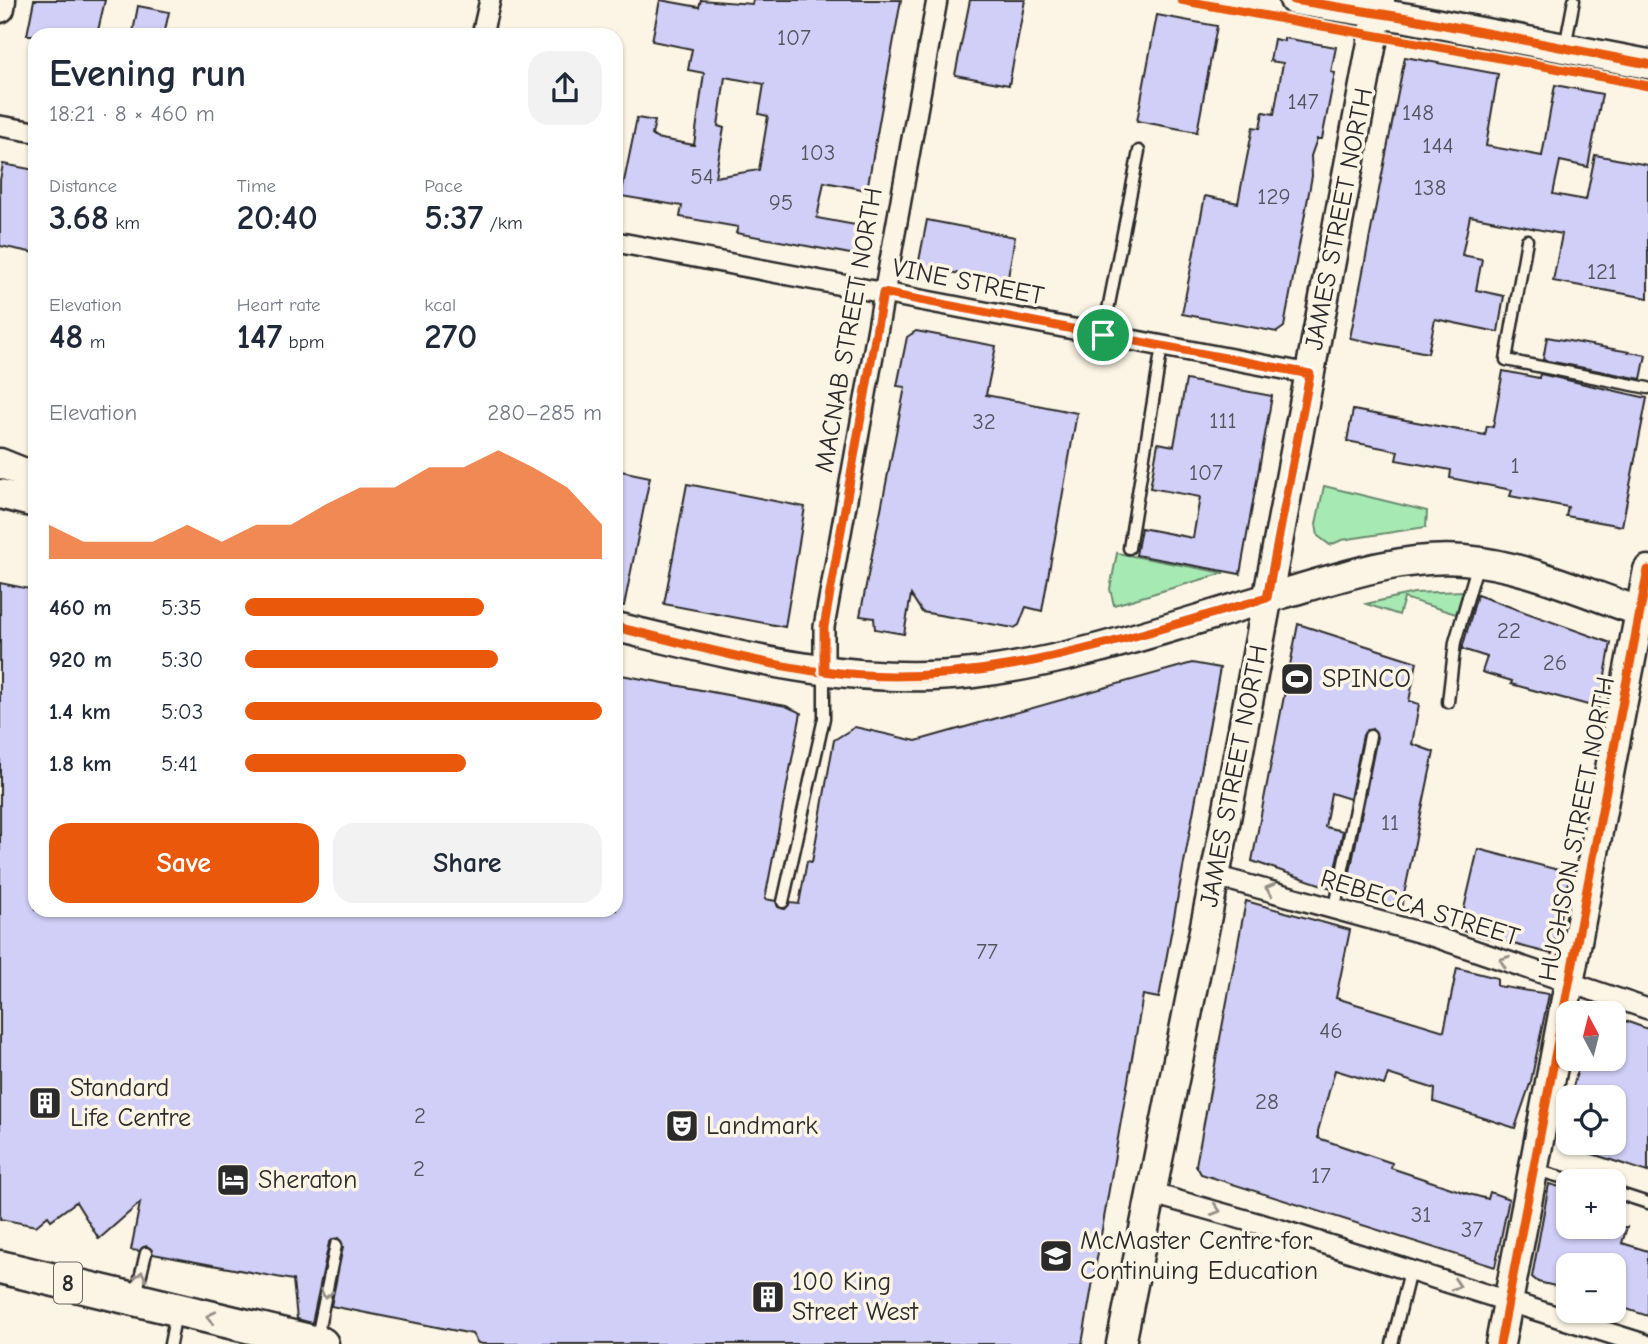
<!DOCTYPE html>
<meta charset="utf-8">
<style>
body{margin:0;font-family:"Comic Neue",sans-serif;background:#f2f2f3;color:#1f2937;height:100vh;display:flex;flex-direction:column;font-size:26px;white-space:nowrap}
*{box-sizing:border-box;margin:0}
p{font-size:23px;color:#747a83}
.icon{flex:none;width:38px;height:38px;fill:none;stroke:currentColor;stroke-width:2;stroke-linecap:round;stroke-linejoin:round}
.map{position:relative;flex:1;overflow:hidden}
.sheet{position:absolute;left:28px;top:28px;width:595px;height:889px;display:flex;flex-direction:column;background:#fff;border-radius:21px;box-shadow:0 2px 5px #0004}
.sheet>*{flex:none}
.needle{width:46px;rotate:353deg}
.fabs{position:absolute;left:1556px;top:1001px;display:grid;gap:14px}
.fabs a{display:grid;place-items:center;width:70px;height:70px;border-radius:14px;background:#fff;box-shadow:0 2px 5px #0004;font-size:35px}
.pin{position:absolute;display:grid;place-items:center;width:60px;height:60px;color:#fff;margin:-30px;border:4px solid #fff;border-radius:50%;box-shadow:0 2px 7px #0007}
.round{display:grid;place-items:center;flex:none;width:74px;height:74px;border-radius:21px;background:#f2f2f3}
.overview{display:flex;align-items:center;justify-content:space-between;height:119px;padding:0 21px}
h1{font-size:38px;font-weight:700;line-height:52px}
.metrics{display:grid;grid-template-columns:repeat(3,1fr);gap:10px;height:119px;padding:7px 21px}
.metrics div{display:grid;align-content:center}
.metrics b{font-size:35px;font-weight:700}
.metrics small{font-size:19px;font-weight:400}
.metrics p{font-size:19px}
.chart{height:196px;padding:14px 21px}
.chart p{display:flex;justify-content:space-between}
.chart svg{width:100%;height:126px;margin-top:7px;fill:#ea580c;opacity:.7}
.primary-button{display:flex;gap:14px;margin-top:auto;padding:14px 21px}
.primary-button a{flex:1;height:80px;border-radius:21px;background:#ea580c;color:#fff;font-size:28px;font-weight:700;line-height:80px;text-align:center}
.primary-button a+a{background:#f2f2f3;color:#1f2937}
ul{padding:0 21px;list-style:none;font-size:23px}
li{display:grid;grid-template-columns:112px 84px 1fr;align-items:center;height:52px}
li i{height:18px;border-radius:9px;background:#ea580c}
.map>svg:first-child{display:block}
.green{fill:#a7e9b3;stroke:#698a6f;stroke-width:2}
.building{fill:#d1cef7;stroke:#2b2b2b;stroke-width:2;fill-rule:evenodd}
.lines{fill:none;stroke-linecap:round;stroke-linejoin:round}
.lane-casing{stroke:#2b2b2b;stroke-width:15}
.street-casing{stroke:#2b2b2b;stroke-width:24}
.secondary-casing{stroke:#2b2b2b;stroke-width:33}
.primary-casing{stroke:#2b2b2b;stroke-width:37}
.lane{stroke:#fcf5e5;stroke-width:10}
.street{stroke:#fcf5e5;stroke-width:19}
.secondary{stroke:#fcf5e5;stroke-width:28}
.primary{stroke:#fcf5e5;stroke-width:32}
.cycleway-casing{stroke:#fcf5e5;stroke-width:13}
.cycleway{stroke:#e8590c;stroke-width:9}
.oneway{stroke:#949088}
.route-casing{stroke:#fff;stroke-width:14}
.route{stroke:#ea580c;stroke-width:9}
.labels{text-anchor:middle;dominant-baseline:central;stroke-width:7;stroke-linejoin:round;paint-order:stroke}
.number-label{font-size:23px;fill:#54545e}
.shield{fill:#fcf5e5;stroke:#6a6863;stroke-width:2}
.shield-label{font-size:24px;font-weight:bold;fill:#2b2b2b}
.street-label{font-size:26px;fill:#2b2b2b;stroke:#fcf5e5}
.poi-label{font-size:26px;fill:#2b2b2b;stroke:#fcf5e5;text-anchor:start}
</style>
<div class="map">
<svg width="1648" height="1344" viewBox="0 0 1648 1344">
<rect width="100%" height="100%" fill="#fcf5e5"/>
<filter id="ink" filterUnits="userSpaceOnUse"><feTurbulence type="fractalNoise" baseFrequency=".0143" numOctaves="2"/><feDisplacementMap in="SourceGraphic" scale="14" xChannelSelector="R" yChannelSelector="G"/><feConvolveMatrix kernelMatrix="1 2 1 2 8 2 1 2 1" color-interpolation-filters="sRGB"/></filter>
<g filter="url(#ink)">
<g class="green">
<path d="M 1324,486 L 1427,511 L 1426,527 L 1342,540 L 1330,545 L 1318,536 L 1316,524 Z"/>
<path d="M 1117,553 L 1224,573 L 1114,605 L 1110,589 Z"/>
<path d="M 1463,591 L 1456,614 L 1404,598 L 1399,615 L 1366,604 L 1414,593 Z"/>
</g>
<g class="building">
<path d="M 34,0 L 105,0 L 97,35 L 27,35 Z"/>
<path d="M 660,0 L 699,7 L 701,0 L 752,4 L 753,0 L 901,0 L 867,190 L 824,182 L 817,218 L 861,226 L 856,255 L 736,233 L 738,227 L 680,217 L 682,206 L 621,196 L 637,118 L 655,121 L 652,135 L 656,138 L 694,145 L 704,73 L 688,70 L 692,49 L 652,41 ZM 725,77 L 764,84 L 759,114 L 768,116 L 759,170 L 715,177 L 724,128 L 718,126 Z"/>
<path d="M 970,0 L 1025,0 L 1009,85 L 955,75 Z"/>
<path d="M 138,6 L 169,12 L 164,35 L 133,32 Z"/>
<path d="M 1157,15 L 1217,26 L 1197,132 L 1137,121 Z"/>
<path d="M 1284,38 L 1336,47 L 1331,72 L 1335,73 L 1322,139 L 1317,139 L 1311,156 L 1312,176 L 1284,327 L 1277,332 L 1182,314 L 1205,196 L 1238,203 L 1253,127 L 1260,128 L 1263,112 L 1274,114 L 1283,63 L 1270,61 L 1274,39 L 1284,41 Z"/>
<path d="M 1405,57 L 1498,74 L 1486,146 L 1542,156 L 1555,85 L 1602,94 L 1588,167 L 1560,161 L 1553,194 L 1586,200 L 1595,155 L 1648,165 L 1648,298 L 1553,281 L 1562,234 L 1470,216 L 1462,255 L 1482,259 L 1476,290 L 1504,296 L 1498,332 L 1435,319 L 1428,353 L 1350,338 Z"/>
<path d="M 3,164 L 35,170 L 35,253 L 0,246 L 0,180 Z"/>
<path d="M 927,220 L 1015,237 L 1007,283 L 918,266 Z"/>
<path d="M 916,331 L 996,346 L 986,395 L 1077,413 L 1042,611 L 1026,607 L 1019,625 L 1014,628 L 922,612 L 911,595 L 904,634 L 875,629 L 874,618 L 860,616 L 905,387 L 897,386 L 907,337 Z"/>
<path d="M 1547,337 L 1646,355 L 1641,379 L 1543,360 Z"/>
<path d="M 1503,371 L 1539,378 L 1540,374 L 1647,398 L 1622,526 L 1566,516 L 1568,507 L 1510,496 L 1512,490 L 1450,478 L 1451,470 L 1396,460 L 1398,451 L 1347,441 L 1353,410 L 1485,435 L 1487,426 L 1493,427 Z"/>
<path d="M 1186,380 L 1272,396 L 1240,574 L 1136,555 L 1141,528 L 1193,538 L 1200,497 L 1150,488 L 1158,443 L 1174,446 Z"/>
<path d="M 616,470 L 650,477 L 624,606 L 616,605 Z"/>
<path d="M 687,484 L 805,507 L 785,627 L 664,604 Z"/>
<path d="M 0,583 L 35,590 L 35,910 L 616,910 L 616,674 L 786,706 L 801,713 L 765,899 L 776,901 L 778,907 L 785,909 L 790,903 L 799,904 L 807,861 L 812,862 L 834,740 L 855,727 L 916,741 L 1192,663 L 1220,668 L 1159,998 L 1143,995 L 1082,1344 L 483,1344 L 478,1343 L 472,1334 L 331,1306 L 343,1247 L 338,1238 L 329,1243 L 312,1323 L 297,1319 L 293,1280 L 153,1254 L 147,1246 L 139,1251 L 131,1250 L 140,1203 L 99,1239 L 76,1202 L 51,1220 L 48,1216 L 36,1226 L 0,1219 Z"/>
<path d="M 1477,595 L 1611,643 L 1599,708 L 1511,684 L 1512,681 L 1482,672 L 1487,657 L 1462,649 Z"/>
<path d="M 1298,624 L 1417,662 L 1409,701 L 1419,704 L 1412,744 L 1434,752 L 1401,909 L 1346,892 L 1377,737 L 1372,729 L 1363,735 L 1350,799 L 1331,793 L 1325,827 L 1343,831 L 1331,888 L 1252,861 Z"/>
<path d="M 1478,849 L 1570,873 L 1552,954 L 1459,930 Z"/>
<path d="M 1246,901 L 1350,930 L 1336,998 L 1444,1031 L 1457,968 L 1497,978 L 1497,986 L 1549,994 L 1531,1081 L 1515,1128 L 1434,1102 L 1435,1089 L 1388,1074 L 1384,1085 L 1335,1070 L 1318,1131 L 1318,1138 L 1392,1163 L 1391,1168 L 1469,1194 L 1488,1199 L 1490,1192 L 1509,1199 L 1495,1267 L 1201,1174 L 1196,1165 Z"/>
<path d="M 1614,1017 L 1648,1029 L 1648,1172 L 1568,1146 L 1569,1143 L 1614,1143 L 1614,1097 L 1570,1097 L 1581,1059 L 1614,1059 Z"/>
<path d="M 1549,1184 L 1568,1189 L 1568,1227 L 1627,1227 L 1622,1243 L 1648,1251 L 1648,1316 L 1614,1305 L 1614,1265 L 1568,1265 L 1568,1289 L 1538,1282 L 1532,1277 Z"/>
</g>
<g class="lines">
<defs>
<g id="lane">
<path d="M 1565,47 L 1574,0"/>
<path d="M 1527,240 L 1506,360 L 1648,388"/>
<path d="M 1103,335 L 1139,151"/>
<path d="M 1129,548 L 1162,346"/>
<path d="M 1448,702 L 1455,642 L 1478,563"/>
<path d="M 783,902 L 824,718 L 824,672"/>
<path d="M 1335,907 L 1370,736"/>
<path d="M 1535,1170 L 1575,1181"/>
<path d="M 1614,1192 L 1648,1203"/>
<path d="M 136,1295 L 146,1253"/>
<path d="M 317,1337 L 336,1245"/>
<path d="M 170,1344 L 176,1313"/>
<path d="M 1392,1344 L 1410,1271"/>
</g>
<g id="street">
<path d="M 482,35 L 490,0"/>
<path d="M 0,126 L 35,132"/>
<path d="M 616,242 L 1310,374"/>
<path d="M 824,671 L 824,627 L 937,0"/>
<path d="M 1215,876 L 1429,935 L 1648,1009"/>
<path d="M 1150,1193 L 1281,1230 L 1644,1344"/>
</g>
<g id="secondary">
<path d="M 1294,0 L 1408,18 L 1648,64"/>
<path d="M 0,8 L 1,0"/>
<path d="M 0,463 L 35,477"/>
<path d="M 0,494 L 35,503"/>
<path d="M 616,627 C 734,655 850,687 973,673 C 1077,661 1181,623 1282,594 C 1340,577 1403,555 1464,560 C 1527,565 1588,595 1648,614"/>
<path d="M 1121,1344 L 1220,851 L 1380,0"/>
<path d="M 1500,1344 L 1648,570"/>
</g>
<path id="primary" d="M 0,1267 L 322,1344"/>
</defs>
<use href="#lane" class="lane-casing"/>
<use href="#street" class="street-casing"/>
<use href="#secondary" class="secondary-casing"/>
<use href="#primary" class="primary-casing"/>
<use href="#lane" class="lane"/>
<use href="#street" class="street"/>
<use href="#secondary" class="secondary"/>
<use href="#primary" class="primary"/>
<defs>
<g id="cycleway">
<path d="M 1181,0 C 1337,30 1493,55 1648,86"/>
<path d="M 1294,0 L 1408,18 L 1648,64"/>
<path d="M 616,627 C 695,646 775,669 856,676 C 997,688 1134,635 1267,598"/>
<path d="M 1500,1344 L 1648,570"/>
</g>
</defs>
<use href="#cycleway" class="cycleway-casing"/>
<use href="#cycleway" class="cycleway"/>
</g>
<defs><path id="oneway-chevron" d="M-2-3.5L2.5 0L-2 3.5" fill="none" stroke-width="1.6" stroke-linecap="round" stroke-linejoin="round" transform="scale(1.75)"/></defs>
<g class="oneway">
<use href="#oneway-chevron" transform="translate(1270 889) rotate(-165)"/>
<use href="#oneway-chevron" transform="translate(1504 961) rotate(-161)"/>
<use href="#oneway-chevron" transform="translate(1216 1210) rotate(16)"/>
<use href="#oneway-chevron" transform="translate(141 1276) rotate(-77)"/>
<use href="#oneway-chevron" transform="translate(1456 1285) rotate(18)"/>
<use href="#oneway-chevron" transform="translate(326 1294) rotate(102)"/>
<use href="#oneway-chevron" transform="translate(211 1317) rotate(-167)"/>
</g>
</g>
<g class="lines" filter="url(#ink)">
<defs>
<path id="route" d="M 883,293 L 1310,374 L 1267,598 C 1122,638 977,693 824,671 L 824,627 Z"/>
</defs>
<use href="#route" class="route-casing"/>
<use href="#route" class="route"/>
</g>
<defs>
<symbol id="stadium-square" viewBox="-11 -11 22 22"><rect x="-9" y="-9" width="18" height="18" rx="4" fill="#2b2b2b" stroke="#fcf5e5"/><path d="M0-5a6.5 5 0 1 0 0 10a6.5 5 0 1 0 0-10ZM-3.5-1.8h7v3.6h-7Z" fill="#fff"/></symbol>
<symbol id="building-square" viewBox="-11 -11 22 22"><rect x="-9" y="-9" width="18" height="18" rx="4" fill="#2b2b2b" stroke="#fcf5e5"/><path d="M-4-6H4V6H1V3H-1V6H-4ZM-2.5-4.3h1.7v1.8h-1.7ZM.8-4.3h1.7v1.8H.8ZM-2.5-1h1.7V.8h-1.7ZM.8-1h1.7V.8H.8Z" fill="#fff"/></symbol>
<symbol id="theatre-square" viewBox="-11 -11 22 22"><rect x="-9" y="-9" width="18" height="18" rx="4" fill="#2b2b2b" stroke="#fcf5e5"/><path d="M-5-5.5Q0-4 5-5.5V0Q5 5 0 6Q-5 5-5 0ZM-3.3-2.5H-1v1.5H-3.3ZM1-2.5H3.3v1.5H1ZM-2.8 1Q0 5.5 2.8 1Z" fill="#fff"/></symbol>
<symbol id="hotel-square" viewBox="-11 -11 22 22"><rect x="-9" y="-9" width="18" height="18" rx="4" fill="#2b2b2b" stroke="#fcf5e5"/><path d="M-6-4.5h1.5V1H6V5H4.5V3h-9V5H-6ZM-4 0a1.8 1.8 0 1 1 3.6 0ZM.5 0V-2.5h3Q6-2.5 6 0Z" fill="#fff"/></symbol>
<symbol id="university-square" viewBox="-11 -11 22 22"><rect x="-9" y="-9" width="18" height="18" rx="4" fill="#2b2b2b" stroke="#fcf5e5"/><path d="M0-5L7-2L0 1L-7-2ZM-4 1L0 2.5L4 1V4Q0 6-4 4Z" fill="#fff"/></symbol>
</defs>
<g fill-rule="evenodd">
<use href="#stadium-square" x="1278" y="660" width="38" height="38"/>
<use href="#building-square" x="26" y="1084" width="38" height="38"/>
<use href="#theatre-square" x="663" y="1107" width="38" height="38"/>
<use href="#hotel-square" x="214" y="1161" width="38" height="38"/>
<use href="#university-square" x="1037" y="1237" width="38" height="38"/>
<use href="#building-square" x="749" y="1278" width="38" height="38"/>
</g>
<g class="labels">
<g class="number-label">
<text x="794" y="37">107</text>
<text x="1303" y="101">147</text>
<text x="1418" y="112">148</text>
<text x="1438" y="145">144</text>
<text x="818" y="152">103</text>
<text x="702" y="176">54</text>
<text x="1430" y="187">138</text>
<text x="1274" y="196">129</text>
<text x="781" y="202">95</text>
<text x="1602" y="271">121</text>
<text x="1223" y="420">111</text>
<text x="984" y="421">32</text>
<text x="1515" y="465">1</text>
<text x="1206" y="472">107</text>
<text x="1509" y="630">22</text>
<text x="1555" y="662">26</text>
<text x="1390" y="822">11</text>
<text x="987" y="951">77</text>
<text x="1331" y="1030">46</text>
<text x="1267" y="1101">28</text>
<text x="420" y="1115">2</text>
<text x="419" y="1168">2</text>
<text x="1321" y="1175">17</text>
<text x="1421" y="1214">31</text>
<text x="1472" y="1229">37</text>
</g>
<rect class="shield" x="54" y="1262.5" width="28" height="41" rx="5"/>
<g class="shield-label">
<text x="68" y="1283">8</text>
</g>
<g class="street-label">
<text transform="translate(1339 219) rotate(-79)">JAMES STREET NORTH</text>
<text transform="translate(968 282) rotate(11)">VINE STREET</text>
<text transform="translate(849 330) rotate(-80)">MACNAB STREET NORTH</text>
<text transform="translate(1234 776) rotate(-79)">JAMES STREET NORTH</text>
<text transform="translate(1577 829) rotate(-79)">HUGHSON STREET NORTH</text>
<text transform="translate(1420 908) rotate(17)">REBECCA STREET</text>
</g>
<g class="poi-label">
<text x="1322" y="679">SPINCO</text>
<text x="70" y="1088">Standard<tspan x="70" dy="30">Life Centre</tspan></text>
<text x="706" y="1126">Landmark</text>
<text x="258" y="1180">Sheraton</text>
<text x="1080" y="1241">McMaster Centre for<tspan x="1080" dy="30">Continuing Education</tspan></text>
<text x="792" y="1282">100 King<tspan x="792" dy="30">Street West</tspan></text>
</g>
</g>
</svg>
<div class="fabs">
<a><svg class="needle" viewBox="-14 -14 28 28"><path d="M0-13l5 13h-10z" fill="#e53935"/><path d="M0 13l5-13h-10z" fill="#747a83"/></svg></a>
<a><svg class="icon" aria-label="locate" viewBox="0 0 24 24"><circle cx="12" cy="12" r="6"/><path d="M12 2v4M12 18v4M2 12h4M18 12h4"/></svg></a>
<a>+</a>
<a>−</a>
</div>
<div class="pin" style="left:1103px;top:335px;background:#1e9e55"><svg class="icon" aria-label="arrive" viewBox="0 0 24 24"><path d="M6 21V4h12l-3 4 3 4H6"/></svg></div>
<section class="sheet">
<div class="overview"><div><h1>Evening run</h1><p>18:21 · 8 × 460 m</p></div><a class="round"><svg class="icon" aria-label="share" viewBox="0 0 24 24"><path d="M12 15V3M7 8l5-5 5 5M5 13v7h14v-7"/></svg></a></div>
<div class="metrics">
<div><p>Distance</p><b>3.68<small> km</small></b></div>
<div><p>Time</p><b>20:40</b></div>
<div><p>Pace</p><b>5:37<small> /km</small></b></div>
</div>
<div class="metrics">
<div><p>Elevation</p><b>48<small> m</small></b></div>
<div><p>Heart rate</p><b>147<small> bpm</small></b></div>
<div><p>kcal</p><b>270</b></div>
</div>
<div class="chart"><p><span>Elevation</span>280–285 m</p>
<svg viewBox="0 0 160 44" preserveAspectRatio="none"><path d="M0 44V32L10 38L20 38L30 38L40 32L50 38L60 32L70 32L80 25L90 19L100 19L110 12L120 12L130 6L140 12L150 19L160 32V44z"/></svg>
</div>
<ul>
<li><b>460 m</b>5:35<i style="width:67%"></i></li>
<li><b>920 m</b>5:30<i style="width:71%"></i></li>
<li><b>1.4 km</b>5:03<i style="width:100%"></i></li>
<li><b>1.8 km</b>5:41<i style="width:62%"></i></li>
</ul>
<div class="primary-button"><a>Save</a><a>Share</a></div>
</section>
</div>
